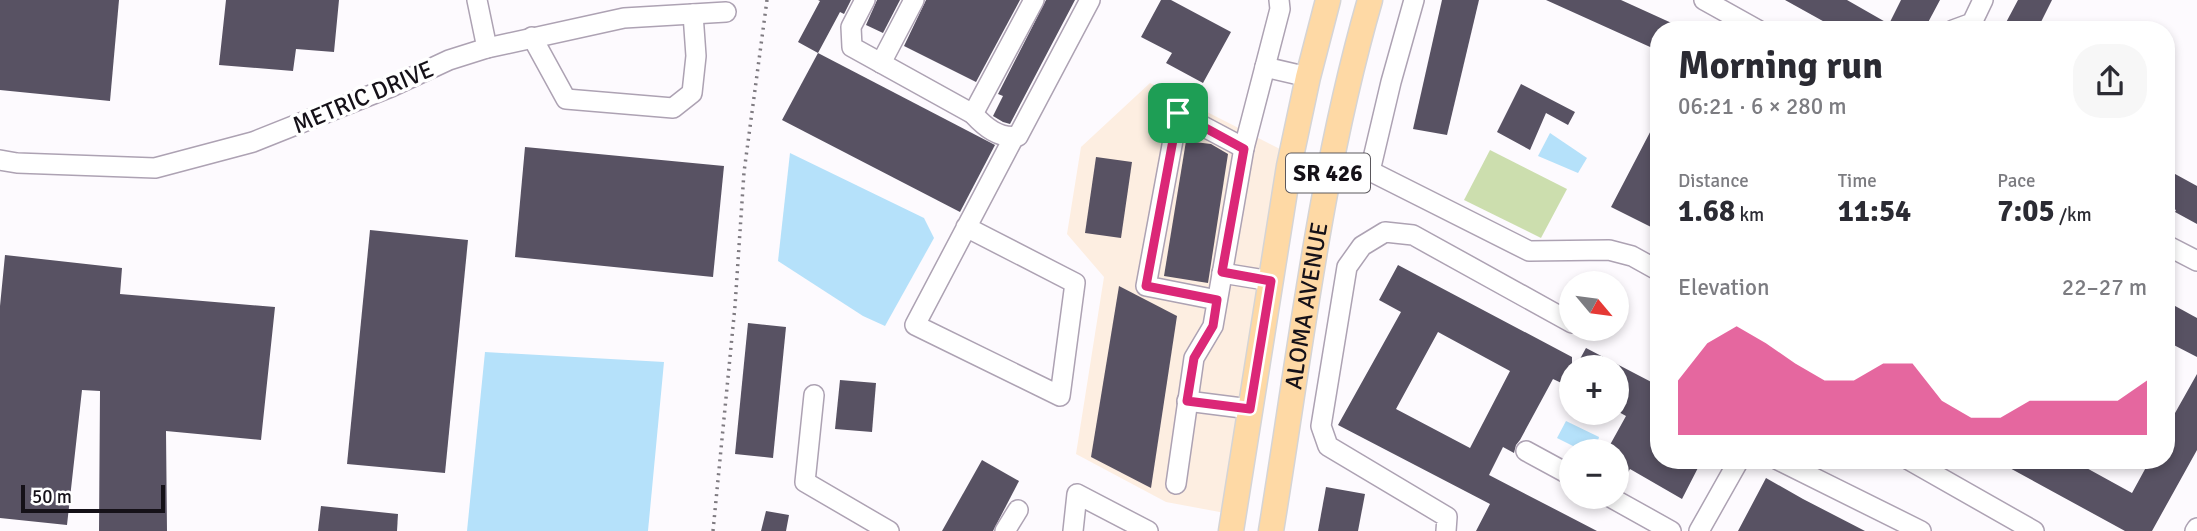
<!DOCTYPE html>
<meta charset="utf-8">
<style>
body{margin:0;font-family:Signika,sans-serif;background:#f7f7f7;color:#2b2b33;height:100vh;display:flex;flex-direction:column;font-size:26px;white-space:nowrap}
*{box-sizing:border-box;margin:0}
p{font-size:23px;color:#7c7c81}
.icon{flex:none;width:38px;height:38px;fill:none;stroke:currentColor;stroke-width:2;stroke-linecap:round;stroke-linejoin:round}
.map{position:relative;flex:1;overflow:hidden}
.details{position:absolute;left:1650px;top:21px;width:525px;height:448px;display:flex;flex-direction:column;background:#fff;border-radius:28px;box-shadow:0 4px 10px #0003}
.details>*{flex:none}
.needle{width:46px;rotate:119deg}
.tools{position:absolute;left:1559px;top:271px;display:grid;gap:14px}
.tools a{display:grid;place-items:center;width:70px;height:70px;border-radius:50%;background:#fff;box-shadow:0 4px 10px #0003;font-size:35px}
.scale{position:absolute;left:21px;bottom:18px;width:144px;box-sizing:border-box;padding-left:7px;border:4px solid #151118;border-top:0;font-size:19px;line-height:24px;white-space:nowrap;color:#151118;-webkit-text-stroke:5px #fff;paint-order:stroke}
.pin{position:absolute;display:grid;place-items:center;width:60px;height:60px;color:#fff;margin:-30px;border-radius:14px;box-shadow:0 4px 10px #0006}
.round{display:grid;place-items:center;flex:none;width:74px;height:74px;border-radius:28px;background:#f7f7f7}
.overview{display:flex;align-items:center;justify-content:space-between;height:119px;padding:0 28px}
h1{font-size:38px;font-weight:700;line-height:52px}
.stats{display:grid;grid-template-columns:repeat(3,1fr);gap:10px;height:119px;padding:7px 28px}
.stats div{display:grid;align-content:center}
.stats b{font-size:30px;font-weight:700}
.stats small{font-size:19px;font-weight:400}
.stats p{font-size:19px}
.chart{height:196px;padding:14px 28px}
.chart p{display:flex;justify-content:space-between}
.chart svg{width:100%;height:126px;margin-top:7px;fill:#db2777;opacity:.7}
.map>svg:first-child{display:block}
.commercial{fill:#fdeee1}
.green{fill:#ccdeae}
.water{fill:#b5e1fa}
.building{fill:#585263;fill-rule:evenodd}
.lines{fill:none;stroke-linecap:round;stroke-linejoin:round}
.minor-casing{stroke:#ada2b3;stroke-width:22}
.major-casing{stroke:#d5d4d5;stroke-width:27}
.path{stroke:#7e7a80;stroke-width:3.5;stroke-dasharray:2 5;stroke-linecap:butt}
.minor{stroke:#fff;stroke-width:19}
.major{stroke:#fed9a5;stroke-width:24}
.route-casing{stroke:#fff;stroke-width:14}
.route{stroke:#db2777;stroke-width:9}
.labels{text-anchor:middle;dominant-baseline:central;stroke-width:7;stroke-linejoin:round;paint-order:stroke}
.shield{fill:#fff;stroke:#5b585d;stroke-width:2}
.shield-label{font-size:23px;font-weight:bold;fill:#151118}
.street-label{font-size:24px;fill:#151118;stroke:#fff}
</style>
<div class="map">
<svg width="2197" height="531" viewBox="0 0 2197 531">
<rect width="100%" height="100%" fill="#fdfafe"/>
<path class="commercial" d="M 1150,83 L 1282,150 L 1225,513 L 1166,502 L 1076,454 L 1104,277 L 1067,234 L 1081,147 Z"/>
<path class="green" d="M 1490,150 L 1567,189 L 1541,238 L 1464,200 Z"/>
<g class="water">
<path d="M 1550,133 L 1587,158 L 1578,173 L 1538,156 Z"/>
<path d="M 790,153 L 924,218 L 934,238 L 885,326 L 863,316 L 778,261 Z"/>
<path d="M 485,352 L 664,362 L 648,531 L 467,531 Z"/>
<path d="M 1566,421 L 1599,437 L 1598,441 L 1600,442 L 1595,451 L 1583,451 L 1557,438 Z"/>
</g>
<g class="building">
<path d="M 0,0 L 119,0 L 110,101 L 0,90 Z"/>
<path d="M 226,0 L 339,0 L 334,52 L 296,49 L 293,71 L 219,65 Z"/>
<path d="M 818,0 L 851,0 L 844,14 L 840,12 L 818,53 L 798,42 L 820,1 Z"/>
<path d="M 877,0 L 900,0 L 883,33 L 866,25 Z"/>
<path d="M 926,0 L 1020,0 L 976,82 L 904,46 Z"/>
<path d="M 1046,0 L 1075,0 L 1010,124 L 1003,122 L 993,116 L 1003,96 L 998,94 Z"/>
<path d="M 1161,0 L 1171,0 L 1231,32 L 1203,83 L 1166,63 L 1172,53 L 1141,37 Z"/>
<path d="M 1442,0 L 1479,0 L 1447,135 L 1413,129 Z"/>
<path d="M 1546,0 L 1621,0 L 1687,30 L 1659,30 L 1659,51 Z"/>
<path d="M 1785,0 L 1847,0 L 1889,24 L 1901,0 L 1940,0 L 1924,30 L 1839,30 Z"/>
<path d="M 2018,0 L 2052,0 L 2037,30 L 2002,30 Z"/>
<path d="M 818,53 L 995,145 L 960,212 L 782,120 Z"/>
<path d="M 1521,84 L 1575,112 L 1568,125 L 1546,113 L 1530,150 L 1497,132 Z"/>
<path d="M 1659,115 L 1659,184 L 1653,196 L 1659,199 L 1659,231 L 1611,207 Z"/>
<path d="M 1186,141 L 1211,144 L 1228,154 L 1208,283 L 1164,276 Z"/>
<path d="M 525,147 L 724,166 L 713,277 L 515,257 Z"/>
<path d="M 1096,157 L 1132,162 L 1121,238 L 1085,233 Z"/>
<path d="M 2166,169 L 2197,186 L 2197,224 L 2175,212 L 2176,210 L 2166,205 Z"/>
<path d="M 370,230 L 468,240 L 445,473 L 347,464 Z"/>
<path d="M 5,255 L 122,268 L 120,294 L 275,307 L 261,440 L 166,431 L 167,531 L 99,531 L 100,391 L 82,390 L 67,525 L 0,518 L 0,306 Z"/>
<path d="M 1398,265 L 1572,357 L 1572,388 L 1553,379 L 1520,440 L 1516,445 L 1514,453 L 1503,447 L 1489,475 L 1597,531 L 1476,531 L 1490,504 L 1338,425 L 1401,312 L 1379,300 ZM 1438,332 L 1510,371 L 1470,448 L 1396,409 Z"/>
<path d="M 1119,286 L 1177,316 L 1151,488 L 1091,457 Z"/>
<path d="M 2166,301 L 2197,318 L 2197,357 L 2166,341 Z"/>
<path d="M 748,323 L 786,327 L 773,458 L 735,454 Z"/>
<path d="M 1586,348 L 1659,386 L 1659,460 L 1702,460 L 1682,499 L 1630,469 L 1619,488 L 1617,487 L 1617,452 L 1606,452 L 1626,416 L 1617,411 L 1617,368 L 1575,368 Z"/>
<path d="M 2197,374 L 2197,450 L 2152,531 L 2125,531 L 1995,460 L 2072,460 L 2132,493 L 2150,460 L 2166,460 L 2166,429 Z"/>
<path d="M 840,380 L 876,383 L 872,432 L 835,429 Z"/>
<path d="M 982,460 L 1019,481 L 993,531 L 942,531 Z"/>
<path d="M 1766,478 L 1803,499 L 1865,531 L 1738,531 Z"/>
<path d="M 1326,487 L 1365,494 L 1358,531 L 1318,531 Z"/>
<path d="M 321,506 L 398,514 L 397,531 L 318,531 Z"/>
<path d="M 766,511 L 789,515 L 786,531 L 761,531 Z"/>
</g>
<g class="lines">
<defs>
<g id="minor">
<path d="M 477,0 L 487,48"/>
<path d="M 865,0 L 851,27 L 852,47 L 973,114 C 985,127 999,139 1018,136 L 1090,0"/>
<path d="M 1704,0 L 1758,30"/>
<path d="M 1953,30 L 1972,23 L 1983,0"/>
<path d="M 532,37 L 566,99 L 673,108 L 692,93 L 696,56 L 693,14"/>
<path d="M 881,63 L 914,0"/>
<path d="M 1265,67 L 1308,77"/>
<path d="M 973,114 L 1034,0"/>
<path d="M 0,160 L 17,163 L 155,168 L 253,142 L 391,87 L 449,60 L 487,48 L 624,18 L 726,12"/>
<path d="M 1330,165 L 1370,171 L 1529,251 L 1609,250 L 1632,256 L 1659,271"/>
<path d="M 1370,171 L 1391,82 L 1414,0"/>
<path d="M 966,227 L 1075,283 L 1060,396 L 915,325 C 948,262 981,199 1014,137"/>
<path d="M 2166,245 L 2197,261"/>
<path d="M 1222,273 L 1271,281"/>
<path d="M 1217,300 L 1146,286 L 1178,113 L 1244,148"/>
<path d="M 814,395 L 805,482 L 889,531"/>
<path d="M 1187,401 L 1250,409"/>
<path d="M 1526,451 L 1572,476"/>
<path d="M 1778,460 L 1921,531"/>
<path d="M 1909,460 L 2034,531"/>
<path d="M 1176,484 L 1194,358 L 1213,326 L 1244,148 L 1280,9 L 1279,0"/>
<path d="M 1610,497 L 1671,531"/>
<path d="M 1005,531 L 1018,510"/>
<path d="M 1073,531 L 1077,494 L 1148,531"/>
<path d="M 1446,531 L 1447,517 L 1328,446 L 1321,426 L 1347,267 L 1362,246 L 1385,232 L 1413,235 L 1572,323"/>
<path d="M 1699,531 L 1739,460"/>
<path d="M 2195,531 L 2197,528"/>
</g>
<g id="major">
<path d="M 1231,531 L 1289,166 L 1308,77 L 1328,0"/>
<path id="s1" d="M 1271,531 C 1300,354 1320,173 1370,0"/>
</g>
</defs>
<use href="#minor" class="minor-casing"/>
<use href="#major" class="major-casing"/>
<path class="path" d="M 713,531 L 735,306 L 744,172 L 767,0"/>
<use href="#minor" class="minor"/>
<use href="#major" class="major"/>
</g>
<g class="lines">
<defs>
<path id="route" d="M 1178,113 L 1244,149 L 1222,272 L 1271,281 L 1250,409 L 1187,401 L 1194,358 L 1213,326 L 1217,300 L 1146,286 Z"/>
</defs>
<use href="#route" class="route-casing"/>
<use href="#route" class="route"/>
</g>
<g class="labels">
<rect class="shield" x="1286" y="153.5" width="84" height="39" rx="5"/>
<g class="shield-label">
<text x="1328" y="173">SR 426</text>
</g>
<g class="street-label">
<text transform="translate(363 97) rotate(-23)">METRIC DRIVE</text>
<text stroke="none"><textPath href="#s1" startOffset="228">ALOMA AVENUE</textPath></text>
</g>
</g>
</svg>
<div class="tools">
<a><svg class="needle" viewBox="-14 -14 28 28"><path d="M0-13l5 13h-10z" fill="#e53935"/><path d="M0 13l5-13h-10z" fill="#7c7c81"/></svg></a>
<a>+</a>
<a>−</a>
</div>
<div class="scale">50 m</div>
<div class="pin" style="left:1178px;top:113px;background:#1e9e55"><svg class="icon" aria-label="arrive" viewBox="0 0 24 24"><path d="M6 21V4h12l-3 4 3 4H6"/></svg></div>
<section class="details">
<div class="overview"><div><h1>Morning run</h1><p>06:21 · 6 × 280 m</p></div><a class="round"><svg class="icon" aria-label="share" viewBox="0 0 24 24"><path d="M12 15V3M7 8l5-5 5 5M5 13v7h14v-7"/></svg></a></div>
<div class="stats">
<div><p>Distance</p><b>1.68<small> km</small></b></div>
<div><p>Time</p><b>11:54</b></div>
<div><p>Pace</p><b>7:05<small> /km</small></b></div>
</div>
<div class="chart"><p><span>Elevation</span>22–27 m</p>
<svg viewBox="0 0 160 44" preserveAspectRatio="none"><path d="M0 44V25L10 12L20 6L30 12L40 19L50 25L60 25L70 19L80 19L90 32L100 38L110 38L120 32L130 32L140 32L150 32L160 25V44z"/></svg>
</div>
</section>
</div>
